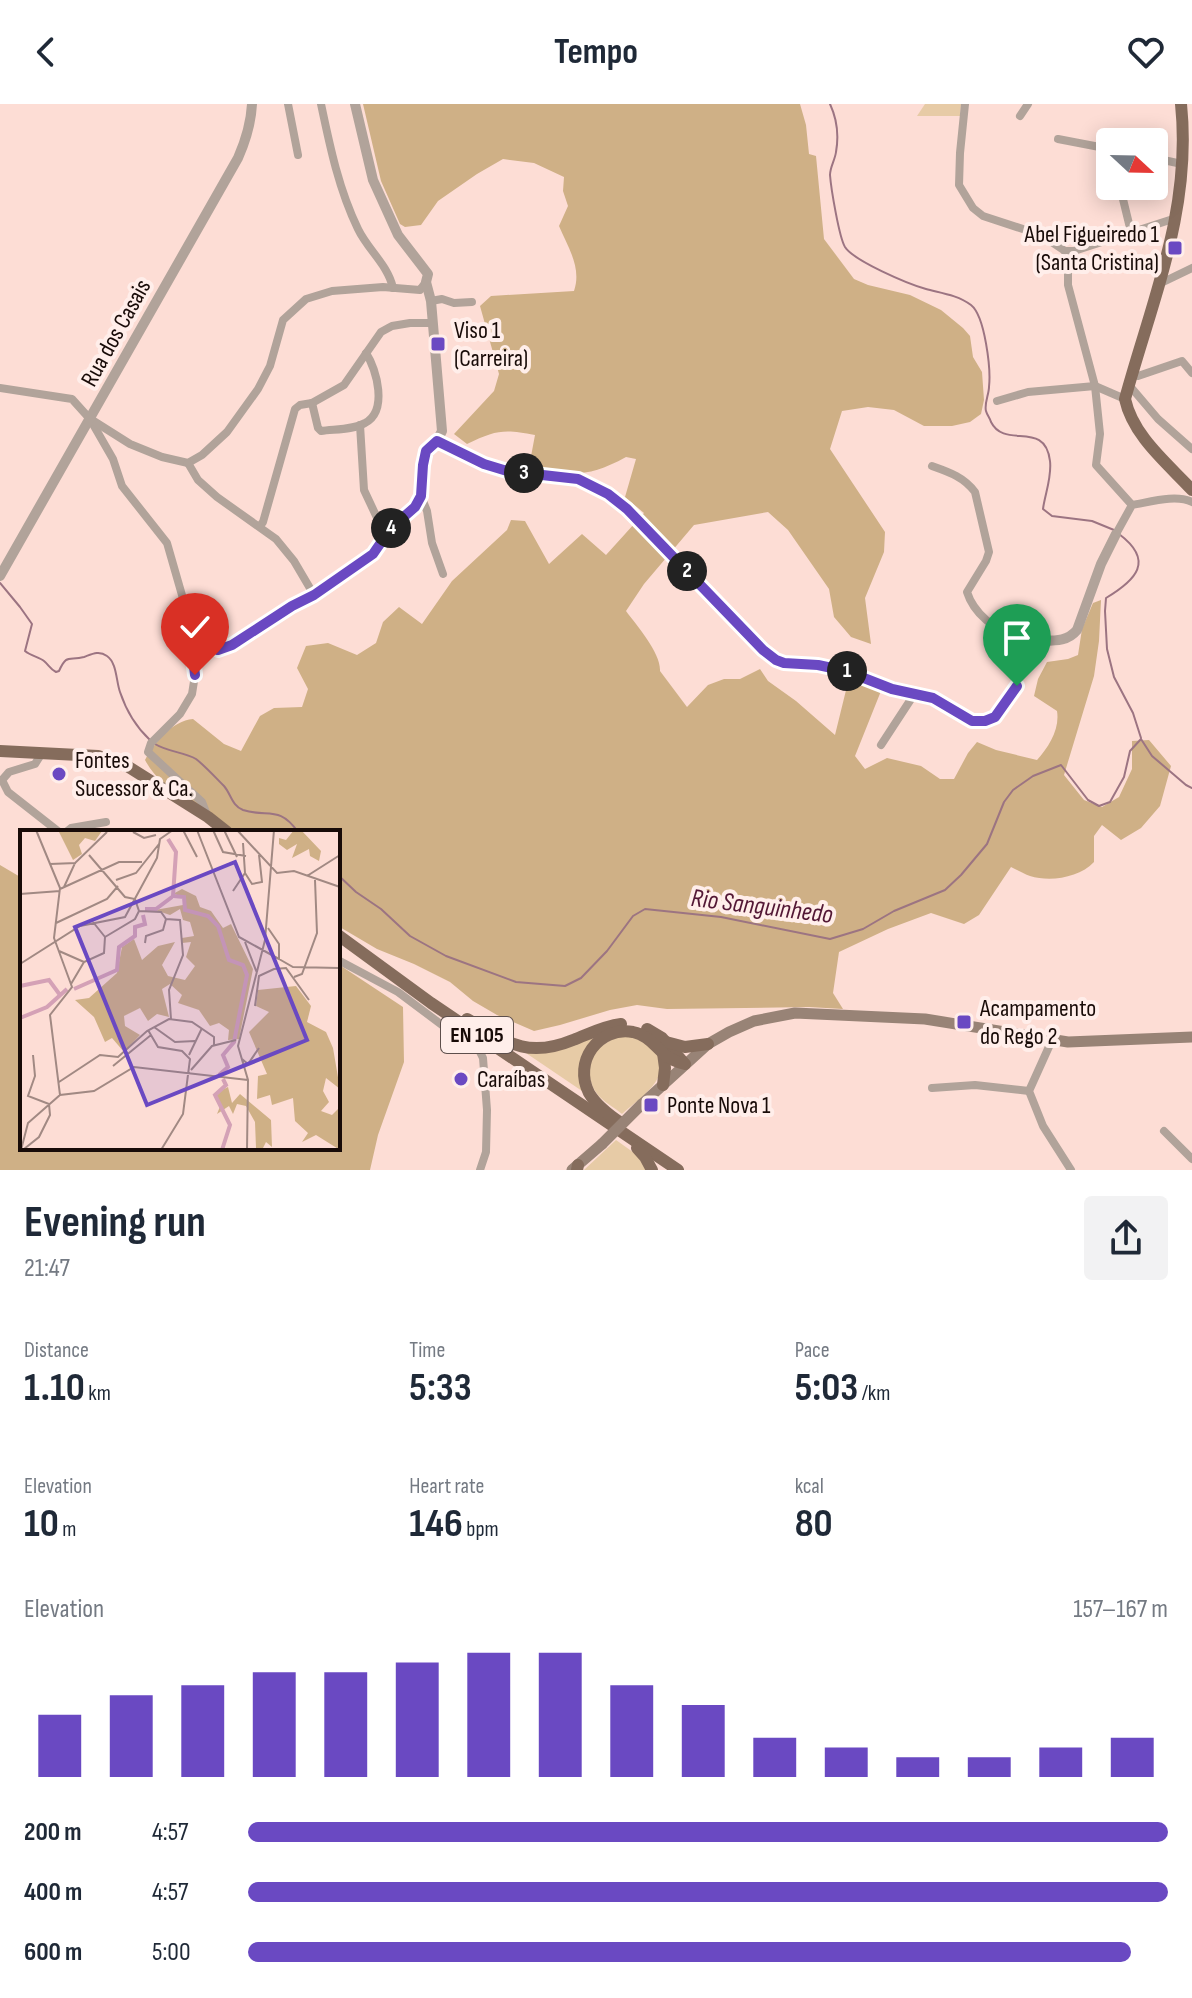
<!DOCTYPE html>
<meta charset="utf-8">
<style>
body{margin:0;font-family:"Sofia Sans Condensed",sans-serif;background:#f2f2f3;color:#1f2937;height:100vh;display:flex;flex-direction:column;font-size:30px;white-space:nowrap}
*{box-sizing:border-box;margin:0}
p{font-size:26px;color:#747a83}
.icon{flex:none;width:44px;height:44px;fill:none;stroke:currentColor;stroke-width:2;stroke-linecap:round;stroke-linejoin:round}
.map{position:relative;height:1066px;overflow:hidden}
.sheet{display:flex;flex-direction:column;background:#fff;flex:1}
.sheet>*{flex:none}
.needle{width:52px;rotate:112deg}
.tools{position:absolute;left:1096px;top:24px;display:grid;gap:16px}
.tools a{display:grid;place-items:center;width:72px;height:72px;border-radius:8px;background:#fff;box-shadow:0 4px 20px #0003;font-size:40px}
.pin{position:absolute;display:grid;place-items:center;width:68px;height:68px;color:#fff;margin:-82px -34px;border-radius:50% 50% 50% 0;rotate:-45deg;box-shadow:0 0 8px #0007}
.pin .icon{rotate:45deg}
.km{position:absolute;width:40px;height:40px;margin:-20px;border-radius:50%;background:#222;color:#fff;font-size:22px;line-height:40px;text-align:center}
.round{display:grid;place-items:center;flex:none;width:84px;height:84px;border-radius:8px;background:#f2f2f3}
.headline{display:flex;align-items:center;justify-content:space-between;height:136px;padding:0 24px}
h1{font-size:44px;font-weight:700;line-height:60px}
.stats{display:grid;grid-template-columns:repeat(3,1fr);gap:12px;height:136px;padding:8px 24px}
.stats div{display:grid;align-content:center}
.stats b{font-size:40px;font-weight:700}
.stats small{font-size:22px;font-weight:400}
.stats p{font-size:22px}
.chart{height:224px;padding:16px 24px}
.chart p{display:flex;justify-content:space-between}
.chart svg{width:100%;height:144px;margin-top:8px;stroke:#6a49c2;stroke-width:6}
ul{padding:0 24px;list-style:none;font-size:26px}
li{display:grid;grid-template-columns:128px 96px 1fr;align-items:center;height:60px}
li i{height:20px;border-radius:10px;background:#6a49c2}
header{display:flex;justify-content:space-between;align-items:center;height:104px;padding:0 24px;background:#fff;font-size:36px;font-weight:700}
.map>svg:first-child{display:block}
.green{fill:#e7cba6}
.forest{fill:#cfb086}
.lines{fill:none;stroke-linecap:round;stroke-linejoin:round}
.stream{stroke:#9c7482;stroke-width:2}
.minor{stroke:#b1a39a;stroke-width:8}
.tertiary{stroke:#b1a39a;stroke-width:10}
.secondary{stroke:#988376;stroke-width:11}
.primary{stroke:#856c5c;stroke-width:12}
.secondary-bridge{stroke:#988376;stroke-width:11}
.route-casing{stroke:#fff;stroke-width:16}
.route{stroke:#6a49c2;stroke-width:10}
.poi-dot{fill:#6a49c2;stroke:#ffeeea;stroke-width:3}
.labels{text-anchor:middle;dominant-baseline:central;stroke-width:8;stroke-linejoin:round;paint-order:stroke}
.shield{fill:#ffeeea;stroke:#5d4f4c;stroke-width:2}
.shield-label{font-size:22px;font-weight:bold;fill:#180b08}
.poi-label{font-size:24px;fill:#180b08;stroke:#ffeeea;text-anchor:start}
.street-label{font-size:24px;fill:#180b08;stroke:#ffeeea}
.water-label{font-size:26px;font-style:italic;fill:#531735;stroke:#ffeeea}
.inset-river{fill:none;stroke:#d4a1b6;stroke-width:4}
.inset-road{fill:none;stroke:#a18983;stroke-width:2}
.view{fill:#6a49c2;fill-opacity:0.15;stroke:#6a49c2;stroke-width:4}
.inset-edge{fill:none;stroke:#180b08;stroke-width:4}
</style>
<header><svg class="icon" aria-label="back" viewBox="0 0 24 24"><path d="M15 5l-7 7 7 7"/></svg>Tempo<svg class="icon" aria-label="heart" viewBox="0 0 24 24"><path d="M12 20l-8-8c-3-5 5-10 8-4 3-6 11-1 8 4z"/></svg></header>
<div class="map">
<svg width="1192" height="1066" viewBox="0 0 1192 1066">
<rect width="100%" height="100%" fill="#fdddd5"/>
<g class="green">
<path d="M 925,0 L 961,0 L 960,12 L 917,12 Z"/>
<path d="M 597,930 L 587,942 L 585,989 L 523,947 Z"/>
<path d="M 619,931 L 643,934 C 648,940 657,948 660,954 C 668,977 636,997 622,1010 C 615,1004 607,1000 601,994 C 588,982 585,960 597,946 C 603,940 612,936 619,931 Z"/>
<path d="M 616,1036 L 637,1051 L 647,1066 L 584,1066 Z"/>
</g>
<g class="forest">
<path d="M 363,0 L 800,0 L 806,21 L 809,50 L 816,52 L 824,135 L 854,175 L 868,181 L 910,191 L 941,206 L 963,224 L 970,232 L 973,253 L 982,268 L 984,296 L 981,310 L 970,318 L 952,322 L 924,322 L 894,306 L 868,303 L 842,307 L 830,345 L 885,428 L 884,448 L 865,494 L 871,540 L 851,533 L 834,513 L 829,485 L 788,426 L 768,408 L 694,421 L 644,480 L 626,507 C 637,522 661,549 660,567 L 687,603 L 708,581 L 724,575 L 740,575 L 760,565 L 768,577 L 796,597 L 835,631 L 849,574 L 881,587 L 855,652 L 865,665 L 887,654 L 921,662 L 940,675 L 954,675 L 968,649 L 977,638 L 996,646 L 1037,656 C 1049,643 1060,625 1057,607 L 1034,592 L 1038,575 L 1047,558 L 1068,555 L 1078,551 L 1082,525 L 1093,499 L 1101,496 L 1099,537 L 1094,572 L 1064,671 L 1084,696 L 1102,703 L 1119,693 L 1132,665 L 1132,637 L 1149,636 L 1171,662 L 1160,702 L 1141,724 L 1121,736 L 1102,721 L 1094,732 L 1094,758 C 1079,774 1050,778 1030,772 C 1024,770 1017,766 1011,763 L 979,811 L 964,820 L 931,809 L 888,825 L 839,848 L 833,889 L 843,905 L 809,903 L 667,905 L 637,901 L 610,906 L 560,921 L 534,927 L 497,911 L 473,897 L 450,878 L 414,860 L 377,845 L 338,822 L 338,728 L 235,728 C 206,704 163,690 145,656 C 155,638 172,617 193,615 L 224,640 L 241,647 L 260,612 L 274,604 L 302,603 L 308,585 L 297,564 L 306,542 L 328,539 L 357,551 L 376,539 L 383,518 L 399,503 L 422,520 L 452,477 L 507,426 L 511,416 L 525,417 L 549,460 L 582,430 L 606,451 L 644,409 L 625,393 L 636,355 L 626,353 C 588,374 570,372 529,363 L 535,331 C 504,325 496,326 467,340 L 454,330 L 494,287 L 499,270 L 480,202 L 491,192 L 574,187 C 582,164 568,143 559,122 L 568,102 L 563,87 L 564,73 L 534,59 L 503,55 L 477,70 L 438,97 L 421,121 L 405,123 L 400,120 L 381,77 Z"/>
<path d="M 0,761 L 22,774 L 22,1044 L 338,1044 L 338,860 L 403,903 L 404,958 L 378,1031 L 370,1066 L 0,1066 Z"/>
</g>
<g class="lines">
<g class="stream">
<path d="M 830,0 C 837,15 839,31 836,48 C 835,56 830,63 830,71 C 831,84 839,133 845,143 C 854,157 908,180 926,185 C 941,189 958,191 971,201 C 985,212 991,265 989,283 C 989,290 984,300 986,307 C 987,311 990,314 991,318 C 1005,346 1045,315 1050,357 C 1052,373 1045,390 1043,405 L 1052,412 L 1092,417 L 1114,426"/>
<path d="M 1119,430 C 1155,457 1136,476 1106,494 L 1105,507 L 1107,545 L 1114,573 L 1133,609 L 1141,634"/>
<path d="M 0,479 L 20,503 L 32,520 L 25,547 C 31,552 39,553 44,557 C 49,561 50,565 56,568 L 59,567 C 67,549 69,557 84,553 C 92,550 99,546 107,552 C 117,559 116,577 120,588 C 126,606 136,623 150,636"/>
<path d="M 155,640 C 168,648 184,648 196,655 C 204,661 217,675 224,682 C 231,690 232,702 243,706 C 268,714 279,701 298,728"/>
<path d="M 338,771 L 356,788 L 381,805 L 410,832 L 446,852 L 516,878 L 565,882 L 581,874 L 607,847 L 633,812 L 645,805 L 721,813 L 830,835 L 863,825 L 894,807 L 945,786 L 961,771 L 987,740 L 1004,698 L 1013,686 L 1033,672 L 1061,661 L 1088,696 L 1099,702 L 1110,698 L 1124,673 L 1130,647 L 1141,635 L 1152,652 L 1186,681 L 1192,684"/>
</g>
<g class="minor">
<path d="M 288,0 L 298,51"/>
<path d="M 321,0 C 330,43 339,86 358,125 C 368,146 388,161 393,184"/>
<path d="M 965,0 L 960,49 L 959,81 L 973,104 L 983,112 L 1041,131 L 1065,147 L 1074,147 L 1176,114"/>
<path d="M 1020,12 L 1028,0"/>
<path d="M 1058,35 L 1110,45"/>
<path d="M 1154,54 L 1182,60"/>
<path d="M 1127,82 L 1121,87 L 1131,128"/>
<path d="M 1065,147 L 1068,159 L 1068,181 L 1095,282 L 1100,330 L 1096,361 L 1132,401"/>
<path d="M 1159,180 L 1192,164"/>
<path d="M 431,197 L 442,195 L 454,199 L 472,198"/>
<path d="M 1132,270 L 1138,272 L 1182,257 L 1192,269"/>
<path d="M 1129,281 L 1158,315 L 1192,345"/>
<path d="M 0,284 L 72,295 L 90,315 L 113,355 L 122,382 L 167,439 L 188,512 L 195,571 L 192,590 L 180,610 L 151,639 L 148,648 L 202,698 L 207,711"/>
<path d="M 997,297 L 1028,288 L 1095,282 L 1125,295"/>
<path d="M 312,299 L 318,324 L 321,327 C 335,325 353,326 365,319 C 388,307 377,266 366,249"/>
<path d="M 92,316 L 130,340 L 162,353 L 188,359 L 202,351 L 227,328 L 258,285 L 270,262 L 283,216 L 306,195 L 332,187 L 383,183 L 420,186 L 426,178"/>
<path d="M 360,321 L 364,386 L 386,433"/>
<path d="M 188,359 L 198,376 L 217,393 L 276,435 L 294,457 L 314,491"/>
<path d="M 932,362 C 949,368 964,373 975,388 L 989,448 L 986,457 L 967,488 C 975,514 1001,527 1023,541"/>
<path d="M 421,392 L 427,407 L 432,439 L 443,470"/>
<path d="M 260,422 L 263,418 L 295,305 L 300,301 L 312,299 L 344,281 L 381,228 L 392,222 L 410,219 L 433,219"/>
<path d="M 1116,430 L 1132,401 C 1150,398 1176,390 1192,398"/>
<path d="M 190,527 L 218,546 L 233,540 L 292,502 L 314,491 L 373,450 L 386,433 L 391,424 L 415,403 L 421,392 L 423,361 L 426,347 L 437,337"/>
<path d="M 881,641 L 915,589"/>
<path d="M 42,649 L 35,660 L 9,668 L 2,676 L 8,688 L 59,728"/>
<path d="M 66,728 L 71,724 L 106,718"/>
<path d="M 338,856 L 398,888 L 454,930 L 478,944 L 483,954 L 487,1006 L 486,1048 L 480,1066"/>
<path d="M 1052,936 L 1029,987 L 1043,1022 L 1071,1066"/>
<path d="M 932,984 L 975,981 L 1029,987"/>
<path d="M 1164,1027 L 1192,1055"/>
</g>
<g class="tertiary">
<path d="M 355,0 L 373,76 L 398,131 L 428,170 L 426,178 L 431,197 L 442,327 L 437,337 L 484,360 L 507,367 L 578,375 L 608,390 L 627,405 L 763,546 L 776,556 L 784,559 L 818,561 L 846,567 L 892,585 L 919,590 L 933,594 L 972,617 L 985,617 L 995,613 L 1017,582 L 1023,541 L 1025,538 C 1044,534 1064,542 1077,526 L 1101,460 L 1116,430"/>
<path d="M 0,472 L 238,54 C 246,36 251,19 252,0"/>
</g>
<g class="secondary">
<path d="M 642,1000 L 708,940 L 729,928 L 754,917 L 795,909 L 925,915 L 1068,938 L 1192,933"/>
<path d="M 572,1066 L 602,1040"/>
</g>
<g class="primary">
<path d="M 1181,0 C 1192,106 1152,196 1125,295 C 1133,332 1167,359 1192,386"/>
<path d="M 0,647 L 98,652 L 127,662 L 208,713 L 227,728"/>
<path d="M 338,831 L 431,899 L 678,1066"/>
<path d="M 467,915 C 506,938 527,955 573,936 C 589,930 604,922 621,920"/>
<path d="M 647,925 L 662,934 L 683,958"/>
<path d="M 666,938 L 685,943 L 708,940"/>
<path d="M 663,949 L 665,964 L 663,981"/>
<path d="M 621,1019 C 609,1011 596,1001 589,989 C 573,958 598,922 633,928 C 647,931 653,940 663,949 C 669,955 677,958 685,960"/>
<path d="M 637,1044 L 645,1053 L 652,1066"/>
<path d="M 577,1066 L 578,1061"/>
</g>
<path class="secondary-bridge" d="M 602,1040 L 642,1000"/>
</g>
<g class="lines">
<defs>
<path id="route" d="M 195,571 L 190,527 L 218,546 L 232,541 L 292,502 L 314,491 L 373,450 L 391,424 L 415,403 L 421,392 L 423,361 L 426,347 L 437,337 L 484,360 L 507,367 L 578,375 L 608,390 L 627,405 L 763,546 L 776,556 L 784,559 L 818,561 L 846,567 L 892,585 L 933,594 L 972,617 L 985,617 L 995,613 L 1017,582"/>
</defs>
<use href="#route" class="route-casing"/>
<use href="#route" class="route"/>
</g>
<g class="poi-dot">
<rect x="1167" y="136" width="16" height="16" rx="4"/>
<rect x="430" y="232" width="16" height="16" rx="4"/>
<circle cx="59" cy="670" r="8"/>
<rect x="956" y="910" width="16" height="16" rx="4"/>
<circle cx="461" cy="975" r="8"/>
<rect x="643" y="993" width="16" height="16" rx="4"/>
</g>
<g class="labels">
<rect class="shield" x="441" y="913" width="72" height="36" rx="6"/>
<g class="shield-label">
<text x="477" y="931">EN 105</text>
</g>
<g class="poi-label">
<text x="1159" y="130" text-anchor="end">Abel Figueiredo 1<tspan x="1159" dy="28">(Santa Cristina)</tspan></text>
<text x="454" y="226">Viso 1<tspan x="454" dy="28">(Carreira)</tspan></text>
<text x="75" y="656">Fontes<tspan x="75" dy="28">Sucessor &amp; Ca.</tspan></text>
<text x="980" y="904">Acampamento<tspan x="980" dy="28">do Rego 2</tspan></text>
<text x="477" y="975">Caraíbas</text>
<text x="667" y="1001">Ponte Nova 1</text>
</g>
<g class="street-label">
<text transform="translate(116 229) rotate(-61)">Rua dos Casais</text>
</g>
<g class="water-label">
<text transform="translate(762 803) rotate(7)">Rio Sanguinhedo</text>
</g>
</g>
<g transform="translate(20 726)">
<rect width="320" height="320" fill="#fdddd5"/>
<path d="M 38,0 L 79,0 L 82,1 L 75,11 L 65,8 L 59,15 L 62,24 L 53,30 ZM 274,0 L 281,0 L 301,21 L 299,31 L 290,26 L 289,19 L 272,28 L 277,14 L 267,20 L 259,14 L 259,8 L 266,10 ZM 162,59 L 176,66 L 180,77 L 191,81 L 203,98 L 211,94 L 233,139 L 219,209 L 208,210 L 209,200 L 199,193 L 190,196 L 179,180 L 158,173 L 162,165 L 150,154 L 142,159 L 149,187 L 137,184 L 128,191 L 120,178 L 104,186 L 105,196 L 120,205 L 104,222 L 92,208 L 85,212 L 74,187 L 55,170 L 69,168 L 97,143 L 102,117 L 114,109 L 122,130 L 138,116 L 155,112 L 142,135 L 148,146 L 165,150 L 175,136 L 166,127 L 171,112 L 162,113 L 162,108 L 174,106 L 170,92 L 163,90 L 160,79 L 150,85 L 135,80 L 163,75 L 166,67 L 153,64 ZM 276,156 L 291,176 L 287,192 L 306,202 L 313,218 L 320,259 L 306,248 L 303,261 L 309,272 L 301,281 L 312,285 L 320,277 L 320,320 L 296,305 L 282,312 L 288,303 L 275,291 L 273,268 L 252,275 L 250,265 L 237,269 L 238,246 L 247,244 L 229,202 L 249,182 L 236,176 L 238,160 ZM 208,257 L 212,273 L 220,264 L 251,290 L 252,317 L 246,312 L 242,320 L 236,318 L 235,292 L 226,276 L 217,274 L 213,284 L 209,276 L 197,284 L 201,274 L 194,264 Z" fill="#cfb086"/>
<path class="inset-river" d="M 148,9 L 156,22 L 153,66 L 164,67 L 165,80 L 188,86 L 198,96 L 209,130 L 223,135 L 227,145 L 214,212 L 203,225 L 208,237 L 199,245M 125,79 L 136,79 L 152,67M 0,156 L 29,150 L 40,165M 54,159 L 97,140 L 99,117 L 115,106 L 115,97 L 125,94 L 123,85M 0,188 L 27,177 L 47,159M 202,320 L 210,295 L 195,265 L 206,255 L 203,249"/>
<path class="inset-road" d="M 16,0 L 40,58 L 34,108 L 52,157 L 30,185 L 40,265M 163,0 L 177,27M 177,0 L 219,107 L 259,129M 193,0 L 203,22 L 226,26M 204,0 L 217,27M 217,0 L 257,43 L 274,41 L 320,57M 113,2 L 124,8 L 136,5M 69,25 L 105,67 L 115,69 L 119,81 L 141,82 L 146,89 L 160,90 L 163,125 L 149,160 L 151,189M 30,34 L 56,33M 225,43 L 232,54 L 242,52 L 239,25M 287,46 L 320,25M 96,50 L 116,43 L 139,14M 44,57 L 55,33 L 87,2M 40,59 L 99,32 L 122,32M 213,61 L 225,43 L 223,13M 0,64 L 40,61M 36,93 L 87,69 L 98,56M 248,98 L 259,114 L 259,129M 85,107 L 115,89 L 119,81M 225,112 L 237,143M 125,113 L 126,106 L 143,100 L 146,89M 39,121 L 64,132M 259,129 L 273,137 L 319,138M 0,134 L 60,96 L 105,87 L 137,28 L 140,9 L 153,0M 274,147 L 282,144 L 297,103 L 295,50M 51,154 L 64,132 L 84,123 L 85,107 L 73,92M 235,176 L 239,146 L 254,139 L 266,138 L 289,170M 134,197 L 155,212 L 175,211M 128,200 L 138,217 L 162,221 L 170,229 L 163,284 L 141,320M 169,225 L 182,198M 222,229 L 228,234 L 239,218M 93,236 L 131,205M 171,240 L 192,216 L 216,210M 39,252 L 80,225 L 98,227 L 127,201 L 149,189 L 172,192 L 194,207 L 194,215M 4,319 L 19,307 L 30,285 L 29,274 L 8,266 L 15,246 L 13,225M 1,320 L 8,293 L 40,265 L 74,261 L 114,237 L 228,250M 227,320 L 228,250 L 218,216 L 245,110 L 254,0"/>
<path class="view" d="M 215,32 L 287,210 L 127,275 L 55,97 Z"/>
<rect width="320" height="320" class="inset-edge"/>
</g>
</svg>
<div class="tools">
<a><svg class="needle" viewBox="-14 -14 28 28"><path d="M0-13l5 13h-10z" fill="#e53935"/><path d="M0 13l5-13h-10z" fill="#747a83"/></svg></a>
</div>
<div class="pin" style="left:1017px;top:582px;background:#1e9e55"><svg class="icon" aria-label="arrive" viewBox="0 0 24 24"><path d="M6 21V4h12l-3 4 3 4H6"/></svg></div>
<div class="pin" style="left:195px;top:571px;background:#d93025"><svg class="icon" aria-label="check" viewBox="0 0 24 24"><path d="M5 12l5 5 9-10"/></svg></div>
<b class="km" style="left:847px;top:567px">1</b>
<b class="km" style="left:687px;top:467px">2</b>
<b class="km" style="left:524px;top:369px">3</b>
<b class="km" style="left:391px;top:424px">4</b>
</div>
<section class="sheet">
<div class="headline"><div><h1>Evening run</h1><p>21:47</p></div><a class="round"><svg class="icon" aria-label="share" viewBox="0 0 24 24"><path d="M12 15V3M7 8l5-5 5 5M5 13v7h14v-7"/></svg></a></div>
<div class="stats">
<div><p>Distance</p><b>1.10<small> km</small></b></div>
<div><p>Time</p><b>5:33</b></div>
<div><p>Pace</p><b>5:03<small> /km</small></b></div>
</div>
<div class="stats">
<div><p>Elevation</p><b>10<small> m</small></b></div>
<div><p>Heart rate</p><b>146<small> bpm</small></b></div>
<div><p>kcal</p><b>80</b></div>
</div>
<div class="chart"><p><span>Elevation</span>157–167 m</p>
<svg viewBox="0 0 160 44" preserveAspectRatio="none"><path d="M5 44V25M15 44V19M25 44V16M35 44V12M45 44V12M55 44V9M65 44V6M75 44V6M85 44V16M95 44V22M105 44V32M115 44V35M125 44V38M135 44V38M145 44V35M155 44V32"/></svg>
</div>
<ul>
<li><b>200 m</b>4:57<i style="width:100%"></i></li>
<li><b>400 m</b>4:57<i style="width:100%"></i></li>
<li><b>600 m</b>5:00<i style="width:96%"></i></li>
</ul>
</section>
